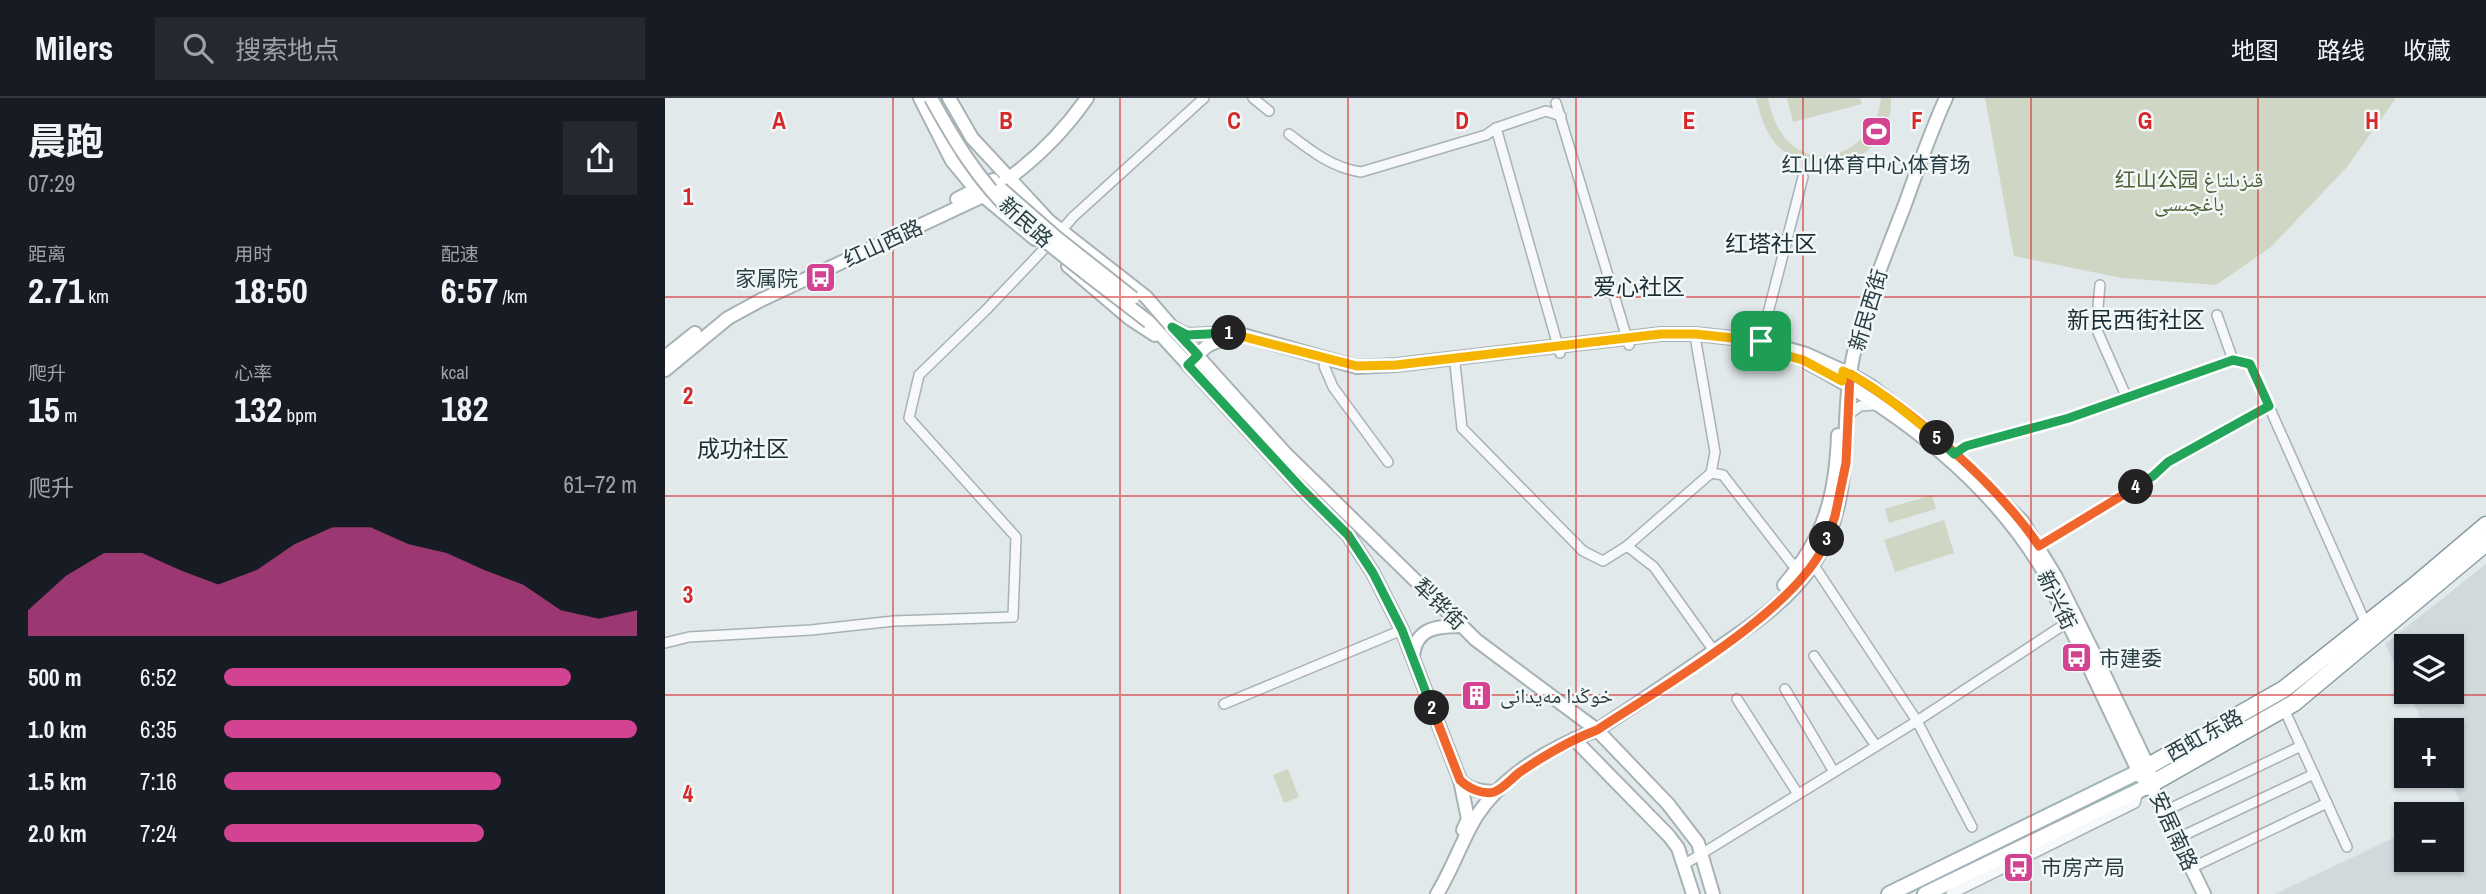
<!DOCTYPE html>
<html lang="zh">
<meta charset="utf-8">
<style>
body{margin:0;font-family:"Archivo Narrow","Noto Naskh Arabic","Noto Sans SC",sans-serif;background:#242831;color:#f1f3f6;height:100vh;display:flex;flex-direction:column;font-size:26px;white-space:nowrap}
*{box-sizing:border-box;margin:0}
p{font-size:23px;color:#9ea1a6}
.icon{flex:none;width:38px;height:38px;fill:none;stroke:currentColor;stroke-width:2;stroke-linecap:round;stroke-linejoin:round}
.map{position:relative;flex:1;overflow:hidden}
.details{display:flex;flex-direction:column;background:#171b24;width:665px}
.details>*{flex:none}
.controls{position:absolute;left:1729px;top:536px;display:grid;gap:14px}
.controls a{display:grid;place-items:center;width:70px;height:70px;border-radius:0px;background:#171b24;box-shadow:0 2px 5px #0004;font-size:35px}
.pin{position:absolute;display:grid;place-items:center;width:60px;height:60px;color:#fff;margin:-30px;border-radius:14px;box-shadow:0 4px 10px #0006}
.km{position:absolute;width:35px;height:35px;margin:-18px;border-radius:50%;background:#222;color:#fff;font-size:19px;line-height:35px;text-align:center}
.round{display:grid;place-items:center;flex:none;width:74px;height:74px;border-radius:0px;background:#242831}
.headline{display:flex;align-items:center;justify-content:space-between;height:119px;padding:0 28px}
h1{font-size:38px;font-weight:700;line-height:52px}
.figures{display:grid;grid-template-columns:repeat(3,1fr);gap:10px;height:119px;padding:7px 28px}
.figures div{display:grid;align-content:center}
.figures b{font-size:35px;font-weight:700}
.figures small{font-size:19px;font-weight:400}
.figures p{font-size:19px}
.chart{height:196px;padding:14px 28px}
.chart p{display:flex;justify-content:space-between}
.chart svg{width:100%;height:126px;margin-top:7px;fill:#d44392;opacity:.7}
ul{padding:0 28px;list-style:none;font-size:23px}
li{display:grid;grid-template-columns:112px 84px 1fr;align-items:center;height:52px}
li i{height:18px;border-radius:9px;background:#d44392}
header{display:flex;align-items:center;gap:42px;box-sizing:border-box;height:98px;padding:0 35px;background:#171b24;border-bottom:2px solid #363941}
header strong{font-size:33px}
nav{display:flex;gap:38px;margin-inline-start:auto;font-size:24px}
.search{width:490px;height:63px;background:#242831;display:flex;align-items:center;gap:18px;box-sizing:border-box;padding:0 24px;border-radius:0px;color:#9ea1a6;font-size:26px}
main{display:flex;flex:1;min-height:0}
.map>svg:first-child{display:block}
.built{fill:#d0dadd}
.green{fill:#cfd6c3}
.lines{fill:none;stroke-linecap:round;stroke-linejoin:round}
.street-casing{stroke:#a7b2b6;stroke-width:12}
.secondary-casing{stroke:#a7b2b6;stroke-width:16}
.primary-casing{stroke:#a1b3b8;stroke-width:18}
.highway-casing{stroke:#899da3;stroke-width:19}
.street{stroke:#f6f8f9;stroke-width:9}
.secondary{stroke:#fff;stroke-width:12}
.primary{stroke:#fff;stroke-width:14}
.highway{stroke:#fff;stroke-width:16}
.secondary-bridge-casing{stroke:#a7b2b6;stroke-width:16;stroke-linecap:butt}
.secondary-bridge{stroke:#fff;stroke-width:12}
.split-1-casing{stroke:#fff;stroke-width:14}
.split-2-casing{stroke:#fff;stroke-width:14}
.split-3-casing{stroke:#fff;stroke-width:14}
.split-4-casing{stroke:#fff;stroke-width:14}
.split-5-casing{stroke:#fff;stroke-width:14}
.split-6-casing{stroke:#fff;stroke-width:14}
.split-1{stroke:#f5b400;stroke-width:9}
.split-2{stroke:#22a559;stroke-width:9}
.split-3{stroke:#f0652b;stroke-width:9}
.split-4{stroke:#f0652b;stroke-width:9}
.split-5{stroke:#22a559;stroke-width:9}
.split-6{stroke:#f5b400;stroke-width:9}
.grid{fill:none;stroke:#d62828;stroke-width:2;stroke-opacity:0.55}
.labels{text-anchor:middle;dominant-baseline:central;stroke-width:5;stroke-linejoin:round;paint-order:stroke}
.poi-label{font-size:21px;fill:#293e44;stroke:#f2f7f8;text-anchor:start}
.park-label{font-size:21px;fill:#4f6136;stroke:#f2f7f8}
.street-label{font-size:21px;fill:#293e44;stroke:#f2f7f8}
.neighbourhood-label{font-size:23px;fill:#1c2e35;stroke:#f2f7f8}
.grid-label{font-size:23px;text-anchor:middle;font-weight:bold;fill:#d62828;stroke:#f2f7f8;stroke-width:5;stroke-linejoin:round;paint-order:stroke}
</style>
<header>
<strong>Milers</strong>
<div class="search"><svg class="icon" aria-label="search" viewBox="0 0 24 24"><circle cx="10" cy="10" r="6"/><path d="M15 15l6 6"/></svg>搜索地点</div>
<nav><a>地图</a><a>路线</a><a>收藏</a></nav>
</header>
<main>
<section class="details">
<div class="headline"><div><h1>晨跑</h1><p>07:29</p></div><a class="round"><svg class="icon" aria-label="share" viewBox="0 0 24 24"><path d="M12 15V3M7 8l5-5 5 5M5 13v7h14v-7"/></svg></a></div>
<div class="figures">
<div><p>距离</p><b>2.71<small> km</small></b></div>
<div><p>用时</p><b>18:50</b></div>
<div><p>配速</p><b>6:57<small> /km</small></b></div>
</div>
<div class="figures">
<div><p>爬升</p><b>15<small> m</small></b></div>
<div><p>心率</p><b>132<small> bpm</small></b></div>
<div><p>kcal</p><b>182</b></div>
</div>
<div class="chart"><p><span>爬升</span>61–72 m</p>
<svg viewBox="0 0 160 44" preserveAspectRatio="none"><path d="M0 44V35L10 23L20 15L30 15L40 21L50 26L60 21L70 12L80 6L90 6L100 12L110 15L120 21L130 26L140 35L150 38L160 35V44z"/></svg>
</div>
<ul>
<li><b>500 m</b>6:52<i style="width:84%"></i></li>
<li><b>1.0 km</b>6:35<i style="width:100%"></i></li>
<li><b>1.5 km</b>7:16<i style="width:67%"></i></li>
<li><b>2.0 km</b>7:24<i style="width:63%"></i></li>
</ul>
</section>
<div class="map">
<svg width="1821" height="796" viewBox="0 0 1821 796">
<rect width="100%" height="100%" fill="#e2e9eb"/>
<path class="built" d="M 1821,466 L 1821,796 L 1610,796 L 1741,734 L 1741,761 L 1787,761 L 1787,716 L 1781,716 L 1797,708 L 1783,677 L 1787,677 L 1787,632 L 1761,632 L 1743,593 L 1787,593 L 1787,548 L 1741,548 L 1741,590 L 1720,546 Z"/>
<g class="green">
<path d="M 1091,0 L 1103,0 C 1107,19 1115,41 1133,51 C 1170,73 1213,38 1216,0 L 1226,0 C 1228,55 1167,85 1122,56 C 1103,43 1096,21 1091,0 Z"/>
<path d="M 1122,0 L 1195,0 L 1197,6 L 1128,24 Z"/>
<path d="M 1320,0 L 1731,0 L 1682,69 L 1606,149 L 1551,187 L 1457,180 L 1349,158 Z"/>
<path d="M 1267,397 L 1271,411 L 1224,425 L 1220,411 Z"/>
<path d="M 1279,422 L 1289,455 L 1230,474 L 1219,442 Z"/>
<path d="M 623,671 L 634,699 L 619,705 L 608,677 Z"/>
</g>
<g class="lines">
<defs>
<g id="street">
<path d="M 588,0 L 604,13"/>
<path d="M 891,5 L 964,247"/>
<path d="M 831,30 L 895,255"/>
<path d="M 624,36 C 646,53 668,70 696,74 L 821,37 L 831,30 L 881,13 L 896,18"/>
<path d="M 396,133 L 408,119 L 539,0"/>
<path d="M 1435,187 L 1431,230 L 1462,300"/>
<path d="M 1552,217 L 1568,262"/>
<path d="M 1094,250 L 1138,79"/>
<path d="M 790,266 L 797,330 L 918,453 L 938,463 L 962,448 L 1046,375 L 1050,354 L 1031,244"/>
<path d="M 659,268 L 668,289 L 723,364"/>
<path d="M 1182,318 L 1195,308 L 1212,307"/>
<path d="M 1289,356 L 1302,348 L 1404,320 L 1568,262 L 1585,266 L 1701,526"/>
<path d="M 1046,375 L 1058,377 L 1127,466 L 1148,466 L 1252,623 L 1307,729"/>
<path d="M 962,448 L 989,469 L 1049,553"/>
<path d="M 1374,448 L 1488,378 L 1503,364 L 1604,308"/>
<path d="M 0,545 L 24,539 L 146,532 L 229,523 L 348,519 L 351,439 L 244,320 L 254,277 L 321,212 L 380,150"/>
<path d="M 1149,558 L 1211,648"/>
<path d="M 1120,591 L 1169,674"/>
<path d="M 1072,601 L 1133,696"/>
<path d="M 559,606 L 737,532"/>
<path d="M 1619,611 L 1682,749"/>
<path d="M 1498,714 L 1636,648"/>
<path d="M 1511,741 L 1649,676"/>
<path d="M 1020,766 L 1252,623 L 1403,524"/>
<path d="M 1526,770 L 1662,705"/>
<path d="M 1286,796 L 1470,705 L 1473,694"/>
</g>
<g id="secondary">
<path d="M 255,0 L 287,63 L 311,92 L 370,141"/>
<path d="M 284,0 L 307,40 L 384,123 L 481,199 L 507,229 L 522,237 L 564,235 L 578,237 L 692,269 L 731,267 L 996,236 L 1030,236 L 1096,243 L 1141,256 L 1185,276 L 1206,288 L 1270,339 L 1357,423 L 1391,479 L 1441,580 L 1483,668 L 1490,696 L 1539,796"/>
<path d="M 292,101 L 328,82"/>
<path d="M 403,168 L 464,220 L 490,237"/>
<path d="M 484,224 L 638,392 L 683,437 L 708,475 L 737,532 L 795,682 C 805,693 815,693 830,694"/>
<path d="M 510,233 L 621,356 L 797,528 L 811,542 L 932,632 L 1003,706 L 1033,745 L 1048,796"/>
<path d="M 0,259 L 30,235"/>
<path d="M 1143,265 C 1235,314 1327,384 1380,476 L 1476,679"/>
<path d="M 523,267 C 536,254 541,244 560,242"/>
<path d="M 0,272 L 63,220 L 96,202 L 318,98 C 358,73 395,39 422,0"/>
<path d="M 1119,487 C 1159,440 1171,398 1173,337"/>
<path d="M 748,558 C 751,529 773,528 797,528"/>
<path d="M 909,641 L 1004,738 L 1013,750 L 1028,796"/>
<path d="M 795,682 L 803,721 L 798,732"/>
<path d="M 772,796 C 787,772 796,744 811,719 C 838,677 886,649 932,632 C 970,607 1008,582 1046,555 C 1083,530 1124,503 1149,465 C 1192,400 1173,329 1188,259 C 1199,208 1220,158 1239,109 C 1252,73 1265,35 1281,0"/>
</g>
<g id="primary">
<path d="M 1224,796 L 1473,674"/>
<path d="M 1260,796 L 1481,689"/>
</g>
<g id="highway">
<path d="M 1473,674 L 1619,591 L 1749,488 L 1821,427"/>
<path d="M 1481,689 L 1629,605 L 1821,445"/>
</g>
</defs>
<use href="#street" class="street-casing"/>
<use href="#secondary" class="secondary-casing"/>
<use href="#primary" class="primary-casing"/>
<use href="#highway" class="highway-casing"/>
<use href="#street" class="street"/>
<use href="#secondary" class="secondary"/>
<use href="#primary" class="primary"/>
<use href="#highway" class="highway"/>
<defs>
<g id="secondary-bridge">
<path d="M 266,0 C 289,42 314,84 350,117 C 392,155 439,189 484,224"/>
<path d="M 336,91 L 392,140 L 468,200"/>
</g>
</defs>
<use href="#secondary-bridge" class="secondary-bridge-casing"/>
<use href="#secondary-bridge" class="secondary-bridge"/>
</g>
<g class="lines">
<defs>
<path id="split-1" d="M 564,235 L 692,268 L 731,267 L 996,236 L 1030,236 L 1096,243"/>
<path id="split-2" d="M 564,235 L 522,237 L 507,229 L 533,257 L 523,267 L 638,392 L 683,437 L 708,475 L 737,532 L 767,610"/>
<path id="split-3" d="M 767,610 L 795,682 C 803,690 817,697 829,694 C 838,691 848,679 855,674 C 880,657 903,643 932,632 C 995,590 1135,511 1162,441"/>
<path id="split-4" d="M 1162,441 L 1170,418 L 1181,365 L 1185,276 C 1248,313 1333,387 1374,448 L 1471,389"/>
<path id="split-5" d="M 1272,340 L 1289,356 L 1301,348 L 1404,320 L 1568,262 L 1585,266 L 1604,308 L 1503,364 L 1488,378 L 1471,389"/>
<path id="split-6" d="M 1096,243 L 1094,250 L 1138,262 L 1177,283 L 1178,273 C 1213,289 1242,316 1272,340"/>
</defs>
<use href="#split-1" class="split-1-casing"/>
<use href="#split-2" class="split-2-casing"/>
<use href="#split-3" class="split-3-casing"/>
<use href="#split-4" class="split-4-casing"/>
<use href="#split-5" class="split-5-casing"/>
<use href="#split-6" class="split-6-casing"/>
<use href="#split-1" class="split-1"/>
<use href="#split-2" class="split-2"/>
<use href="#split-3" class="split-3"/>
<use href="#split-4" class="split-4"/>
<use href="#split-5" class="split-5"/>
<use href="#split-6" class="split-6"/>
</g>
<path class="grid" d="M 228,0 L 228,796M 455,0 L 455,796M 683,0 L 683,796M 911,0 L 911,796M 1138,0 L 1138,796M 1366,0 L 1366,796M 1593,0 L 1593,796M 0,199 L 1821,199M 0,398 L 1821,398M 0,597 L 1821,597"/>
<defs>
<symbol id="stadium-square" viewBox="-11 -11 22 22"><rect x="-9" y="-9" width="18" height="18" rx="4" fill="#d44392" stroke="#f2f7f8"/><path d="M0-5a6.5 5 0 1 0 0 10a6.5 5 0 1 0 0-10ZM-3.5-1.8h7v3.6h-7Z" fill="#fff"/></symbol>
<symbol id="bus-square" viewBox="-11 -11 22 22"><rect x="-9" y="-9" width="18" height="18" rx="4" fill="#d44392" stroke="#f2f7f8"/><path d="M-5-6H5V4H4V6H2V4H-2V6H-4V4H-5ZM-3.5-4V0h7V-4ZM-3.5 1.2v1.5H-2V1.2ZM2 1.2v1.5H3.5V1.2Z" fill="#fff"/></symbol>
<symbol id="building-square" viewBox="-11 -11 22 22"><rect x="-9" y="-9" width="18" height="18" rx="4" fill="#d44392" stroke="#f2f7f8"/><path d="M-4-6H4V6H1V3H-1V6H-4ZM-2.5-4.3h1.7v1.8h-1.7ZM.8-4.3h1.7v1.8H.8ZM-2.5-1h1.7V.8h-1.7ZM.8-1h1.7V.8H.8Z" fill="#fff"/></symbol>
</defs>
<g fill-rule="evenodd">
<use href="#stadium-square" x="1194" y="16" width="35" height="35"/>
<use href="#bus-square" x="138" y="162" width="35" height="35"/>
<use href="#bus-square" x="1394" y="542" width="35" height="35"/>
<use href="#building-square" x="794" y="580" width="35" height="35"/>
<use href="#bus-square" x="1336" y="752" width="35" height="35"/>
</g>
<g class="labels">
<g class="poi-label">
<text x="1211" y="66" text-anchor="middle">红山体育中心体育场</text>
<text x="133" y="180" text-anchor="end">家属院</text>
<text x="1434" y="560">市建委</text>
<text x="835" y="597">خوڭدا مەيدانى</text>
<text x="1376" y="769">市房产局</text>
</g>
<g class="park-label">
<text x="1524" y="81">红山公园 قىزىلتاغ<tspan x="1524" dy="24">باغچىسى</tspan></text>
</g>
<g class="street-label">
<text transform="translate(361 124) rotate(42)">新民路</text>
<text transform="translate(218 145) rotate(-25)">红山西路</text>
<text transform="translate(1203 212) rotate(-73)">新民西街</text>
<text transform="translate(1392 502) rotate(64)">新兴街</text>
<text transform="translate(775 506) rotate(44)">犁铧街</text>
<text transform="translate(1539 637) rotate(-29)">西虹东路</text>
<text transform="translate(1509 733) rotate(65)">安居南路</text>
</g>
<g class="neighbourhood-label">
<text x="1106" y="145">红塔社区</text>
<text x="974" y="188">爱心社区</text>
<text x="1471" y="221">新民西街社区</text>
<text x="78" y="350">成功社区</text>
</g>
</g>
<g class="grid-label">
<text x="114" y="31">A</text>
<text x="341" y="31">B</text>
<text x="569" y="31">C</text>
<text x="797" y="31">D</text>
<text x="1024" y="31">E</text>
<text x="1252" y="31">F</text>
<text x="1480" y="31">G</text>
<text x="1707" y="31">H</text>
<text x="23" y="107">1</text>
<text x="23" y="306">2</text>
<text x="23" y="505">3</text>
<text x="23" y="704">4</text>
</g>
</svg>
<div class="controls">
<a><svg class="icon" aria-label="layers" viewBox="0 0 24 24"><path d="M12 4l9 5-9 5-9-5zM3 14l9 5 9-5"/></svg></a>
<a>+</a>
<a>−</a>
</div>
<div class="pin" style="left:1096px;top:243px;background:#1e9e55"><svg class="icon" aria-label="arrive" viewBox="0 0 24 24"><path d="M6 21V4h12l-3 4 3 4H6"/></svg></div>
<b class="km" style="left:564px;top:235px">1</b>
<b class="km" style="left:767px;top:610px">2</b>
<b class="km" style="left:1162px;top:441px">3</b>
<b class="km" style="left:1471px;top:389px">4</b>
<b class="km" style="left:1272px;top:340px">5</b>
</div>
</main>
